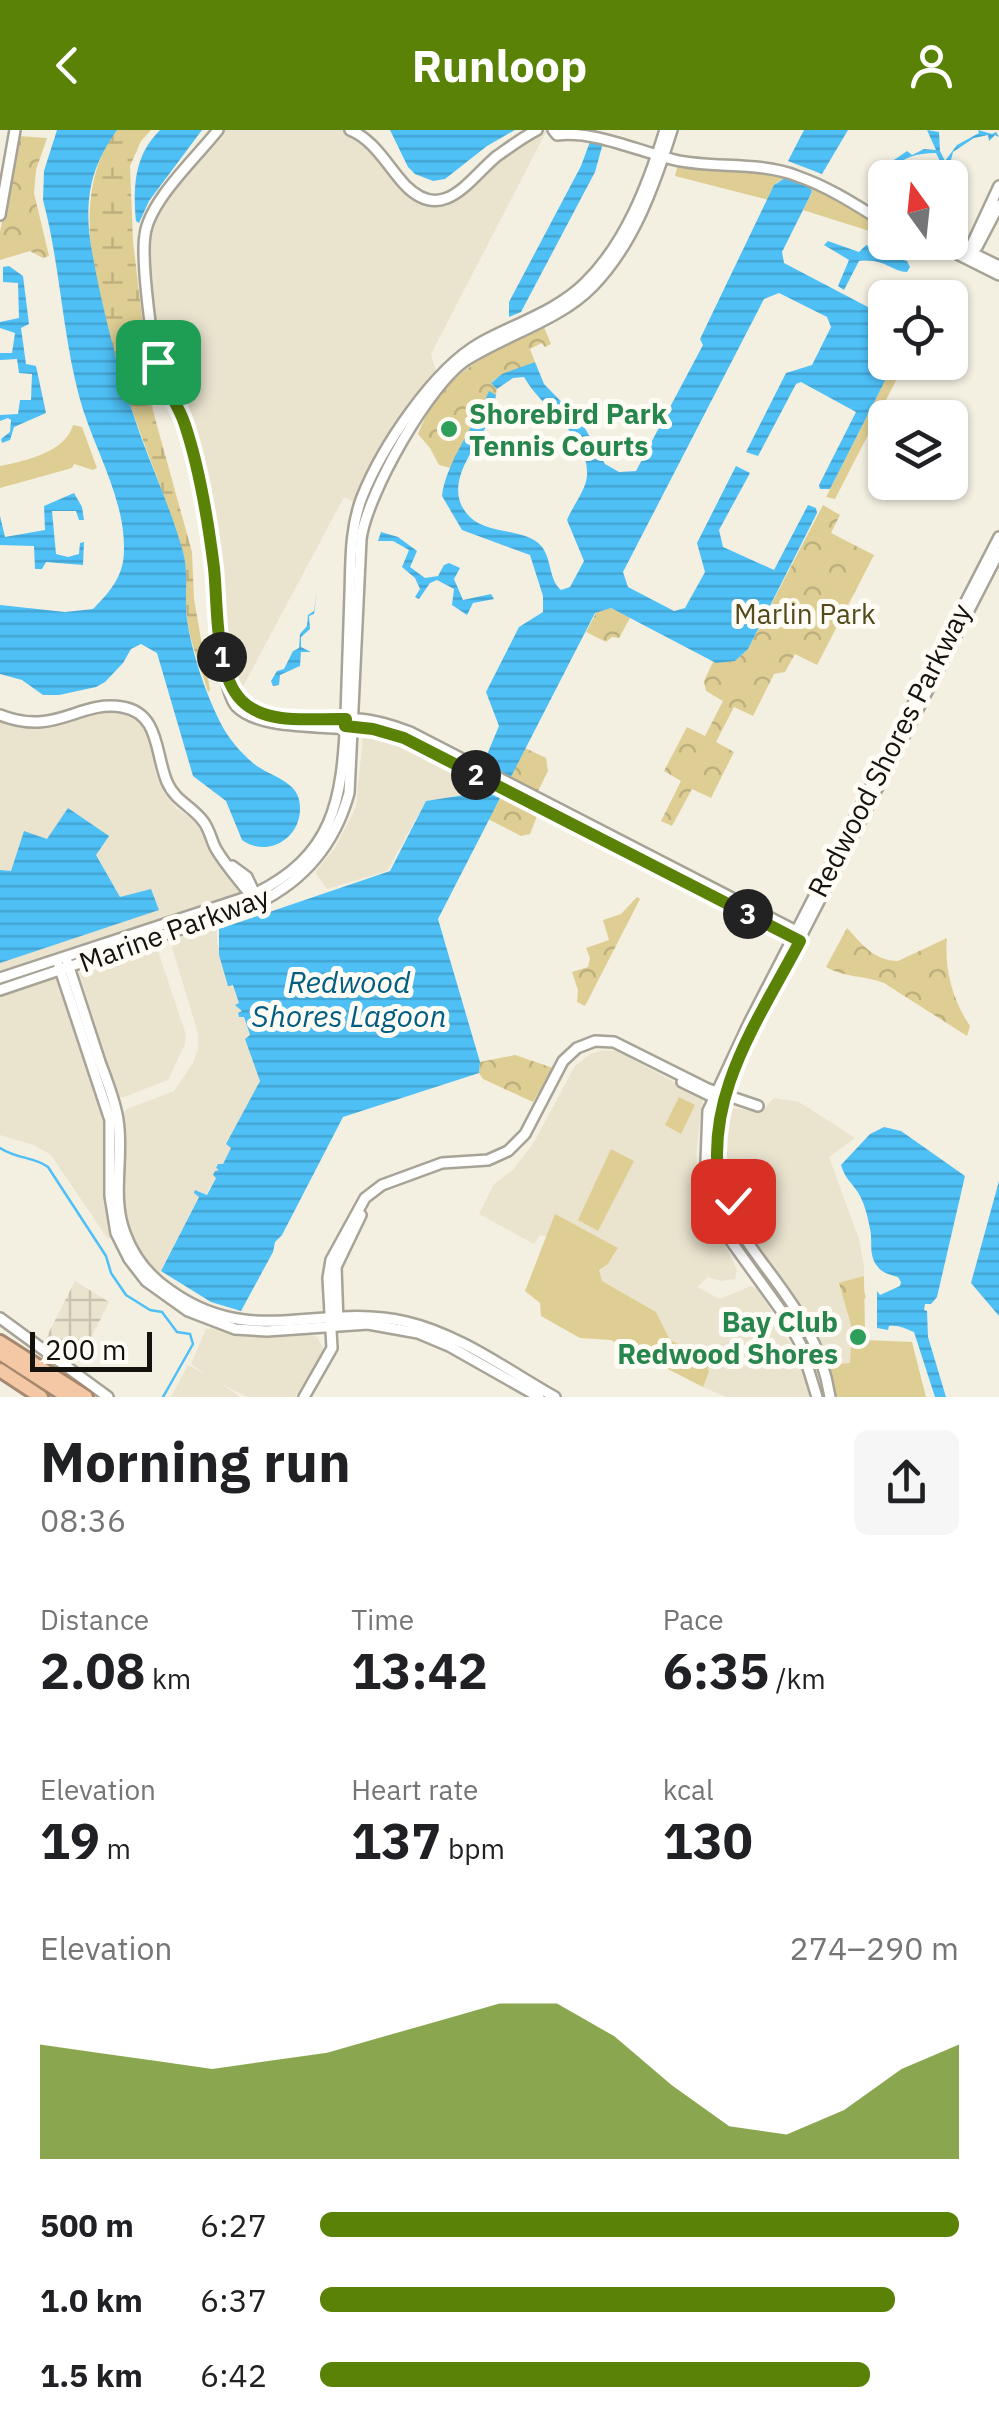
<!DOCTYPE html>
<meta charset="utf-8">
<style>
body{margin:0;font-family:"IBM Plex Sans",sans-serif;background:#f6f6f6;color:#202124;height:100vh;display:flex;flex-direction:column;font-size:38px;white-space:nowrap}
*{box-sizing:border-box;margin:0}
p{font-size:32px;color:#757577}
.icon{flex:none;width:55px;height:55px;fill:none;stroke:currentColor;stroke-width:2;stroke-linecap:round;stroke-linejoin:round}
.map{position:relative;height:1267px;overflow:hidden}
.panel{display:flex;flex-direction:column;background:#fff;flex:1}
.panel>*{flex:none}
.needle{width:65px;rotate:345deg}
.buttons{position:absolute;left:868px;top:30px;display:grid;gap:20px}
.buttons a{display:grid;place-items:center;width:100px;height:100px;border-radius:15px;background:#fff;box-shadow:0 2px 8px #0004;font-size:50px}
.scale{position:absolute;left:30px;bottom:25px;width:122px;box-sizing:border-box;padding-left:10px;border:5px solid #13120d;border-top:0;font-size:28px;line-height:35px;white-space:nowrap;color:#13120d;-webkit-text-stroke:8px #fefcf4;paint-order:stroke}
.pin{position:absolute;display:grid;place-items:center;width:85px;height:85px;color:#fff;margin:-42px;border-radius:20px;box-shadow:0 5px 15px #0006}
.km{position:absolute;width:50px;height:50px;margin:-25px;border-radius:50%;background:#222;color:#fff;font-size:28px;line-height:50px;text-align:center}
.round{display:grid;place-items:center;flex:none;width:105px;height:105px;border-radius:15px;background:#f6f6f6}
.overview{display:flex;align-items:center;justify-content:space-between;height:170px;padding:0 40px}
h1{font-size:55px;font-weight:800;line-height:75px}
.stats{display:grid;grid-template-columns:repeat(3,1fr);gap:15px;height:170px;padding:10px 40px}
.stats div{display:grid;align-content:center}
.stats b{font-size:50px;font-weight:800}
.stats small{font-size:28px;font-weight:400}
.stats p{font-size:28px}
.chart{height:280px;padding:20px 40px}
.chart p{display:flex;justify-content:space-between}
.chart svg{width:100%;height:180px;margin-top:10px;fill:#598207;opacity:.7}
ul{padding:0 40px;list-style:none;font-size:32px}
li{display:grid;grid-template-columns:160px 120px 1fr;align-items:center;height:75px}
li i{height:25px;border-radius:12px;background:#598207}
header{display:flex;justify-content:space-between;align-items:center;height:130px;padding:0 40px;background:#598207;color:#fff;font-size:45px;font-weight:800}
.map>svg:first-child{display:block}
.built{fill:#eae4cf}
.industrial{fill:url(#industrial-grid)}
.grass{fill:#dfce93}
.wetland{fill:url(#wetland-marsh)}
.park{fill:url(#park-crowns)}
.water{fill:url(#water-rules)}
.lines{fill:none;stroke-linecap:round;stroke-linejoin:round}
.stream{stroke:#4ec0f6;stroke-width:2.5}
.secondary-casing{stroke:#a7a396;stroke-width:14}
.highway-casing{stroke:#a5886f;stroke-width:18}
.secondary{stroke:#fff;stroke-width:9}
.highway{stroke:#f4c8a4;stroke-width:12}
.route-casing{stroke:#fff;stroke-width:20}
.route{stroke:#598207;stroke-width:12}
.leisure-dot{fill:#2e9e5b;stroke:#fefcf4;stroke-width:4}
.labels{text-anchor:middle;dominant-baseline:central;stroke-width:10;stroke-linejoin:round;paint-order:stroke}
.leisure-label{font-size:28px;font-weight:bold;fill:#27864d;stroke:#fefcf4;text-anchor:start}
.park-label{font-size:28px;fill:#55491e;stroke:#fefcf4}
.street-label{font-size:28px;fill:#13120d;stroke:#fefcf4}
.water-label{font-size:30px;font-style:italic;fill:#005e82;stroke:#fefcf4}
</style>
<header><svg class="icon" aria-label="back" viewBox="0 0 24 24"><path d="M15 5l-7 7 7 7"/></svg>Runloop<svg class="icon" aria-label="person" viewBox="0 0 24 24"><circle cx="12" cy="8" r="4"/><path d="M4 21q1-7 8-7t8 7"/></svg></header>
<div class="map">
<svg width="999" height="1267" viewBox="0 0 999 1267">
<defs>
<pattern id="industrial-grid" width="8" height="8" patternUnits="userSpaceOnUse" patternTransform="scale(2.5)"><rect width="8" height="8" fill="#eae4cf"/><path d="M0 4h8M4 0v8" fill="none" stroke="#c8c3b1"/></pattern>
<pattern id="wetland-marsh" width="20" height="14" patternUnits="userSpaceOnUse" patternTransform="scale(2.5)"><rect width="20" height="14" fill="#dfce93"/><path d="M1 5h8M5 5V1M11 12h8M15 12V8" fill="none" stroke="#beb07e"/></pattern>
<pattern id="park-crowns" width="20" height="18" patternUnits="userSpaceOnUse" patternTransform="scale(2.5)"><rect width="20" height="18" fill="#dfce93"/><path d="M2 6a3 3 0 1 1 6 0M12 15a3 3 0 1 1 6 0" fill="none" stroke="#beb07e"/></pattern>
<pattern id="water-rules" width="6" height="5" patternUnits="userSpaceOnUse" patternTransform="scale(2.5)"><rect width="6" height="5" fill="#4ec0f6"/><path d="M0 2.5h6" fill="none" stroke="#43a4d2"/></pattern>
</defs>
<rect width="100%" height="100%" fill="#f3efe1"/>
<g class="built">
<path d="M 222,0 L 342,0 L 364,11 L 411,64 L 449,71 L 468,60 L 503,26 L 534,5 L 547,0 L 431,224 L 436,241 L 404,284 L 356,373 L 344,367 L 240,562 L 229,540 L 214,404 L 191,293 L 166,248 L 161,232 L 147,111 L 154,86 Z"/>
<path d="M 108,581 L 122,581 L 146,595 L 153,608 L 156,644 L 164,663 L 176,678 L 196,692 L 211,722 L 240,756 L 240,760 L 235,766 L 0,841 L 0,590 L 25,599 L 41,599 Z"/>
<path d="M 370,603 L 413,618 L 471,648 L 462,665 L 426,671 L 387,741 L 327,759 L 315,742 L 335,718 L 356,677 L 363,606 Z"/>
<path d="M 217,794 L 217,812 L 229,855 L 233,854 L 242,882 L 238,883 L 239,887 L 243,886 L 250,906 L 246,908 L 261,950 L 227,1014 L 232,1017 L 222,1035 L 218,1034 L 219,1040 L 213,1045 L 216,1047 L 206,1065 L 196,1060 L 199,1066 L 157,1148 L 128,1108 L 122,1067 L 122,985 L 127,979 L 174,961 L 193,933 L 198,919 L 198,903 L 170,811 Z"/>
<path d="M 157,818 L 186,905 L 185,914 L 168,950 L 121,968 L 116,962 L 79,842 Z"/>
<path d="M 56,847 L 60,848 L 108,991 L 115,1106 L 108,1109 L 51,1025 L 34,1015 L 0,1005 L 0,866 L 7,861 Z"/>
<path d="M 604,920 L 617,921 L 703,968 L 696,1026 L 702,1071 L 737,1140 L 735,1149 L 721,1151 L 708,1147 L 697,1157 L 720,1169 L 751,1156 L 758,1159 L 802,1233 L 810,1267 L 726,1267 L 703,1257 L 709,1243 L 705,1227 L 670,1210 L 656,1182 L 602,1151 L 598,1141 L 608,1134 L 618,1119 L 585,1119 L 540,1105 L 534,1114 L 479,1084 L 494,1054 L 513,1040 L 534,1012 L 575,936 L 590,924 Z"/>
<path d="M 774,968 L 799,972 L 855,1008 L 829,1027 L 859,1109 L 864,1136 L 864,1146 L 839,1154 L 852,1199 L 850,1234 L 827,1234 L 801,1179 L 754,1116 L 727,1058 L 723,1012 L 730,980 L 734,978 L 761,982 Z"/>
<path d="M 210,1198 L 248,1206 L 309,1204 L 317,1207 L 324,1220 L 295,1267 L 247,1267 L 222,1254 L 240,1267 L 171,1267 L 188,1235 L 205,1244 L 191,1234 L 206,1199 Z"/>
</g>
<path class="industrial" d="M 75,1151 L 109,1172 L 80,1230 L 45,1210 Z"/>
<g class="grass">
<path d="M 678,34 L 782,44 L 821,59 L 885,97 L 885,106 L 803,80 L 812,63 L 810,57 L 785,48 L 776,53 L 769,70 L 675,46 Z"/>
<path d="M 894,233 L 905,233 L 835,369 L 826,367 Z"/>
<path d="M 73,295 L 82,297 L 97,338 L 93,340 L 74,334 L 72,338 L 0,358 L 0,336 C 25,331 66,322 73,295 Z"/>
<path d="M 679,967 L 695,975 L 681,1004 L 665,995 Z"/>
<path d="M 611,1019 L 634,1031 L 598,1101 L 578,1090 Z"/>
<path d="M 555,1084 L 618,1118 L 608,1134 L 599,1140 L 602,1151 L 656,1182 L 670,1210 L 706,1228 L 709,1242 L 703,1257 L 611,1210 L 580,1208 L 541,1186 L 540,1173 L 525,1161 Z"/>
<path d="M 864,1146 L 865,1202 L 862,1204 L 866,1210 L 912,1212 L 926,1267 L 836,1267 L 829,1235 L 850,1233 L 852,1199 L 839,1153 Z"/>
</g>
<path class="wetland" d="M 117,0 L 151,0 L 141,11 L 130,36 L 133,111 L 153,281 L 192,422 L 194,469 L 210,560 L 208,562 C 201,538 190,513 187,489 C 184,466 189,442 182,420 C 152,314 38,99 117,0 Z"/>
<g class="park">
<path d="M 19,6 L 47,8 L 36,40 L 34,63 L 49,126 L 43,128 L 30,121 L 0,130 L 0,102 Z"/>
<path d="M 543,195 L 551,214 L 545,217 L 542,213 L 530,219 L 535,232 L 495,249 L 491,253 L 497,259 L 496,265 L 489,262 L 477,292 L 451,338 L 439,335 L 430,318 L 418,304 C 442,243 488,224 543,195 Z"/>
<path d="M 823,375 L 840,385 L 831,403 L 874,425 L 817,535 L 795,524 L 785,542 L 774,544 L 753,586 L 734,577 L 716,612 L 734,622 L 711,668 L 692,659 L 672,696 L 661,691 L 681,651 L 664,641 L 687,597 L 705,606 L 723,571 L 706,561 L 704,551 L 713,532 L 735,531 L 748,519 Z"/>
<path d="M 611,478 L 630,488 L 619,508 L 612,507 L 606,512 L 586,502 L 597,481 Z"/>
<path d="M 525,618 L 546,628 L 548,641 L 537,663 L 508,649 Z"/>
<path d="M 504,663 L 539,681 L 530,704 L 521,706 L 488,689 Z"/>
<path d="M 637,767 L 640,769 L 585,876 L 577,872 L 578,860 L 572,842 L 588,837 L 590,828 L 586,818 L 609,810 L 603,790 L 621,784 Z"/>
<path d="M 847,798 C 862,814 874,831 898,831 L 947,808 C 944,839 953,871 970,896 L 967,906 L 884,853 C 864,845 845,848 826,837 Z"/>
<path d="M 515,925 L 553,938 L 533,972 L 483,949 L 479,943 L 480,932 Z"/>
<path d="M 860,1147 L 866,1168 L 845,1174 L 839,1153 Z"/>
</g>
<g class="water">
<path d="M 57,0 L 117,0 C 104,18 93,40 90,62 C 85,94 92,122 98,153 C 109,205 123,256 141,307 C 155,345 172,382 183,422 C 189,443 184,468 187,490 C 192,523 205,562 220,592 C 228,608 239,621 253,633 C 269,647 300,650 300,677 C 301,709 267,728 242,710 L 226,671 L 193,646 L 157,523 L 141,514 L 131,519 L 123,533 L 105,552 L 96,557 L 59,565 L 43,565 L 22,550 L 0,544 L 0,475 L 65,482 L 93,479 C 111,461 124,445 124,420 C 125,366 92,316 79,266 C 62,201 60,134 43,70 L 44,41 Z"/>
<path d="M 160,0 L 202,0 L 149,71 L 139,93 L 136,91 C 133,56 134,26 160,0 Z"/>
<path d="M 390,0 L 515,0 L 487,16 L 445,49 L 433,51 L 415,44 L 408,37 Z"/>
<path d="M 804,0 L 848,0 L 822,44 L 788,31 Z"/>
<path d="M 927,0 L 939,2 L 940,21 L 945,31 L 957,15 L 979,3 L 978,0 L 992,4 L 996,2 L 999,7 L 995,5 L 989,11 L 988,5 L 974,8 L 953,22 L 951,30 L 966,38 L 960,42 L 960,47 L 950,40 L 942,47 L 936,47 L 939,29 L 936,23 C 894,24 893,39 878,71 L 871,69 L 878,53 L 875,49 L 884,37 L 907,21 L 912,25 L 924,19 L 936,20 Z"/>
<path d="M 591,9 L 603,13 L 595,42 L 521,182 L 509,187 L 509,172 L 581,36 Z"/>
<path d="M 785,48 L 810,57 L 812,62 L 782,122 L 784,133 L 885,186 L 885,232 L 894,233 L 830,359 L 820,359 L 819,355 L 856,282 L 801,252 L 796,254 L 758,326 L 746,322 L 786,243 L 812,235 L 831,197 L 827,187 L 779,163 L 764,169 L 623,442 L 628,457 L 674,481 L 685,478 L 705,442 L 697,413 L 736,336 L 750,343 L 719,400 L 723,417 L 774,440 L 808,375 L 816,378 L 817,383 L 748,519 L 735,531 L 716,533 L 611,478 L 595,483 L 438,789 L 480,932 L 479,943 L 343,987 L 282,1105 L 275,1112 L 273,1122 L 241,1181 L 211,1172 L 161,1141 L 199,1067 L 194,1063 L 195,1060 L 207,1065 L 216,1048 L 213,1045 L 215,1041 L 219,1040 L 216,1038 L 218,1034 L 223,1034 L 231,1018 L 226,1014 L 260,951 L 245,909 L 250,905 L 244,887 L 239,887 L 238,883 L 242,881 L 235,875 L 239,873 L 233,855 L 228,856 L 219,825 L 219,799 L 390,741 L 426,671 L 464,665 L 483,634 L 499,596 L 486,562 L 519,497 L 543,482 L 543,466 L 530,425 L 462,400 L 442,366 C 445,335 476,293 489,261 L 496,265 C 494,275 492,286 487,295 C 473,322 440,359 471,388 C 487,403 519,399 537,412 C 553,424 547,448 561,460 L 570,457 L 584,431 L 567,390 C 572,377 586,360 587,346 C 590,306 541,278 524,247 L 513,248 L 497,259 L 491,253 L 502,244 L 535,232 L 544,254 L 582,293 L 605,334 L 619,342 L 636,341 L 703,215 L 700,209 L 774,55 Z"/>
<path d="M 828,111 L 859,122 L 866,115 L 876,118 L 878,123 L 907,131 L 910,137 L 907,142 C 892,142 885,128 859,131 L 844,160 L 838,156 L 849,130 L 824,115 Z"/>
<path d="M 9,136 L 23,146 L 29,194 L 21,198 L 26,234 L 36,236 L 46,283 L 14,297 L 10,310 L 2,313 L 1,309 L 10,302 L 11,290 L 8,288 L 0,291 L 0,285 L 18,284 L 20,270 L 31,270 L 32,244 L 19,243 L 17,229 L 0,230 L 0,223 L 12,223 L 15,203 L 0,198 L 0,192 L 19,188 L 18,153 L 3,152 L 3,137 Z"/>
<path d="M 74,363 L 82,377 L 84,390 L 79,390 L 76,381 L 52,381 L 56,424 L 68,427 L 79,424 L 80,413 L 84,412 L 83,435 L 46,432 L 42,439 L 35,439 L 34,416 L 0,415 L 0,386 L 5,407 L 45,400 L 44,376 Z"/>
<path d="M 381,402 L 398,407 L 417,421 L 410,437 L 425,448 L 438,446 L 444,435 L 449,433 L 460,438 L 454,449 L 463,470 L 491,464 L 494,469 L 473,473 L 467,485 L 452,475 L 454,459 L 437,450 L 430,453 L 419,469 L 415,467 L 420,459 L 415,448 L 402,437 L 409,420 L 393,411 L 378,411 Z"/>
<path d="M 317,462 L 314,484 L 309,486 L 310,499 L 301,507 L 301,517 L 311,522 L 301,522 L 300,536 L 280,545 L 279,555 L 273,556 L 271,551 L 277,541 L 284,539 L 293,521 L 299,518 L 300,504 L 307,496 L 308,485 L 314,481 Z"/>
<path d="M 68,678 L 109,706 L 96,725 L 120,767 L 151,759 L 159,780 L 0,833 L 0,740 L 11,741 L 24,701 L 47,709 Z"/>
<path d="M 884,997 L 901,1001 L 965,1046 L 937,1167 L 931,1174 L 925,1174 L 924,1180 L 927,1181 L 928,1207 L 946,1267 L 935,1267 L 914,1202 C 905,1199 900,1195 889,1196 L 888,1200 L 877,1198 L 877,1161 L 880,1165 L 900,1156 L 901,1152 L 898,1147 C 891,1145 882,1143 878,1137 C 868,1125 873,1112 870,1099 C 868,1087 864,1071 857,1061 C 850,1051 845,1048 841,1035 L 870,1004 Z"/>
<path d="M 999,1051 L 999,1186 L 971,1153 Z"/>
</g>
<g class="lines">
<path class="stream" d="M 0,1018 C 19,1030 33,1026 48,1037 L 106,1126 L 111,1143 L 126,1165 L 150,1180 L 162,1182 L 177,1202 L 190,1204 L 193,1214 L 163,1267"/>
<defs>
<g id="secondary">
<path d="M 218,0 C 197,27 149,71 145,105 C 141,130 152,224 161,247 C 168,264 179,277 185,294 C 196,328 202,364 208,398 C 214,433 218,556 236,576 C 265,607 358,590 404,608 L 799,811"/>
<path d="M 350,0 C 375,10 388,37 406,56 C 444,94 470,48 497,26 C 510,17 523,7 537,0"/>
<path d="M 553,0 L 557,5 C 593,0 638,21 675,30 C 715,39 757,31 797,46 C 829,57 856,75 885,93"/>
<path d="M 0,85 L 15,0"/>
<path d="M 933,112 L 999,145"/>
<path d="M 950,112 L 999,136"/>
<path d="M 969,121 L 977,117 L 999,75"/>
<path d="M 966,127 L 999,56"/>
<path d="M 226,538 C 246,603 303,585 357,589 C 376,590 393,596 410,602 L 800,803"/>
<path d="M 0,585 C 56,607 78,570 122,577 C 160,583 155,624 167,652 C 175,671 192,676 203,691 C 210,700 211,710 216,719 C 226,736 242,754 254,769"/>
<path d="M 232,736 L 247,747 L 256,766"/>
<path d="M 67,831 C 78,865 89,898 100,932 C 107,951 115,970 118,990 C 124,1028 111,1066 125,1103 C 134,1128 150,1147 171,1161 C 254,1220 320,1171 407,1192 C 459,1204 509,1241 555,1267"/>
<path d="M 59,836 L 110,990 L 110,1066 L 116,1103 L 129,1129 L 146,1151 L 188,1181 L 235,1199 L 267,1201 L 368,1194 L 418,1203 L 449,1216 L 539,1267"/>
<path d="M 0,848 L 250,766 C 335,726 342,671 346,585 C 347,545 349,505 350,464 C 351,431 350,398 362,367 C 382,317 433,240 480,213 C 514,194 557,181 585,153 C 626,113 648,54 665,0"/>
<path d="M 0,860 L 258,773 C 305,750 335,714 349,663 L 361,409 C 367,364 430,252 468,229 C 508,204 560,190 593,156 C 634,114 655,54 672,0"/>
<path d="M 682,952 L 717,969"/>
<path d="M 721,1063 L 739,1065 L 732,1072 L 732,1085"/>
<path d="M 0,1188 L 108,1267"/>
<path d="M 338,1193 L 336,1137 L 361,1085"/>
<path d="M 304,1267 L 332,1218 L 328,1148 L 331,1130 L 365,1068 L 382,1055 L 442,1033 L 488,1030 L 508,1021 L 525,1004 L 563,931 L 577,918 L 595,911 L 614,912 L 708,959 L 758,976"/>
<path d="M 817,1267 L 801,1215 L 785,1186 L 731,1111 L 716,1077 L 706,1031 L 708,981 L 749,893 L 999,407"/>
<path d="M 830,1267 C 808,1123 653,1101 742,921 L 999,422"/>
</g>
<g id="highway">
<path d="M 0,1212 L 86,1267"/>
<path d="M 0,1223 L 68,1267"/>
<path d="M 0,1240 L 41,1267"/>
</g>
</defs>
<use href="#secondary" class="secondary-casing"/>
<use href="#highway" class="highway-casing"/>
<use href="#secondary" class="secondary"/>
<use href="#highway" class="highway"/>
</g>
<g class="lines">
<defs>
<path id="route" d="M 158,232 C 161,255 178,272 185,295 C 200,340 208,390 214,438 C 218,474 214,544 242,571 C 268,596 313,588 346,589 L 345,596 L 373,599 L 404,608 L 800,811 C 758,891 701,969 721,1063 L 739,1066 L 733,1071"/>
</defs>
<use href="#route" class="route-casing"/>
<use href="#route" class="route"/>
</g>
<g class="leisure-dot">
<circle cx="449" cy="299" r="10"/>
<circle cx="858" cy="1207" r="10"/>
</g>
<g class="labels">
<g class="leisure-label">
<text x="469" y="283">Shorebird Park<tspan x="469" dy="32">Tennis Courts</tspan></text>
<text x="838" y="1191" text-anchor="end">Bay Club<tspan x="838" dy="32">Redwood Shores</tspan></text>
</g>
<g class="park-label">
<text x="805" y="483">Marlin Park</text>
</g>
<g class="street-label">
<text transform="translate(889 620) rotate(-63)">Redwood Shores Parkway</text>
<text transform="translate(174 799) rotate(-20)">Marine Parkway</text>
</g>
<g class="water-label">
<text x="349" y="851">Redwood<tspan x="349" dy="34">Shores Lagoon</tspan></text>
</g>
</g>
</svg>
<div class="buttons">
<a><svg class="needle" viewBox="-14 -14 28 28"><path d="M0-13l5 13h-10z" fill="#e53935"/><path d="M0 13l5-13h-10z" fill="#757577"/></svg></a>
<a><svg class="icon" aria-label="locate" viewBox="0 0 24 24"><circle cx="12" cy="12" r="6"/><path d="M12 2v4M12 18v4M2 12h4M18 12h4"/></svg></a>
<a><svg class="icon" aria-label="layers" viewBox="0 0 24 24"><path d="M12 4l9 5-9 5-9-5zM3 14l9 5 9-5"/></svg></a>
</div>
<div class="scale">200 m</div>
<div class="pin" style="left:158px;top:232px;background:#1e9e55"><svg class="icon" aria-label="arrive" viewBox="0 0 24 24"><path d="M6 21V4h12l-3 4 3 4H6"/></svg></div>
<div class="pin" style="left:733px;top:1071px;background:#d93025"><svg class="icon" aria-label="check" viewBox="0 0 24 24"><path d="M5 12l5 5 9-10"/></svg></div>
<b class="km" style="left:222px;top:527px">1</b>
<b class="km" style="left:476px;top:645px">2</b>
<b class="km" style="left:748px;top:784px">3</b>
</div>
<section class="panel">
<div class="overview"><div><h1>Morning run</h1><p>08:36</p></div><a class="round"><svg class="icon" aria-label="share" viewBox="0 0 24 24"><path d="M12 15V3M7 8l5-5 5 5M5 13v7h14v-7"/></svg></a></div>
<div class="stats">
<div><p>Distance</p><b>2.08<small> km</small></b></div>
<div><p>Time</p><b>13:42</b></div>
<div><p>Pace</p><b>6:35<small> /km</small></b></div>
</div>
<div class="stats">
<div><p>Elevation</p><b>19<small> m</small></b></div>
<div><p>Heart rate</p><b>137<small> bpm</small></b></div>
<div><p>kcal</p><b>130</b></div>
</div>
<div class="chart"><p><span>Elevation</span>274–290 m</p>
<svg viewBox="0 0 160 44" preserveAspectRatio="none"><path d="M0 44V16L10 18L20 20L30 22L40 20L50 18L60 14L70 10L80 6L90 6L100 14L110 26L120 36L130 38L140 32L150 22L160 16V44z"/></svg>
</div>
<ul>
<li><b>500 m</b>6:27<i style="width:100%"></i></li>
<li><b>1.0 km</b>6:37<i style="width:90%"></i></li>
<li><b>1.5 km</b>6:42<i style="width:86%"></i></li>
</ul>
</section>
